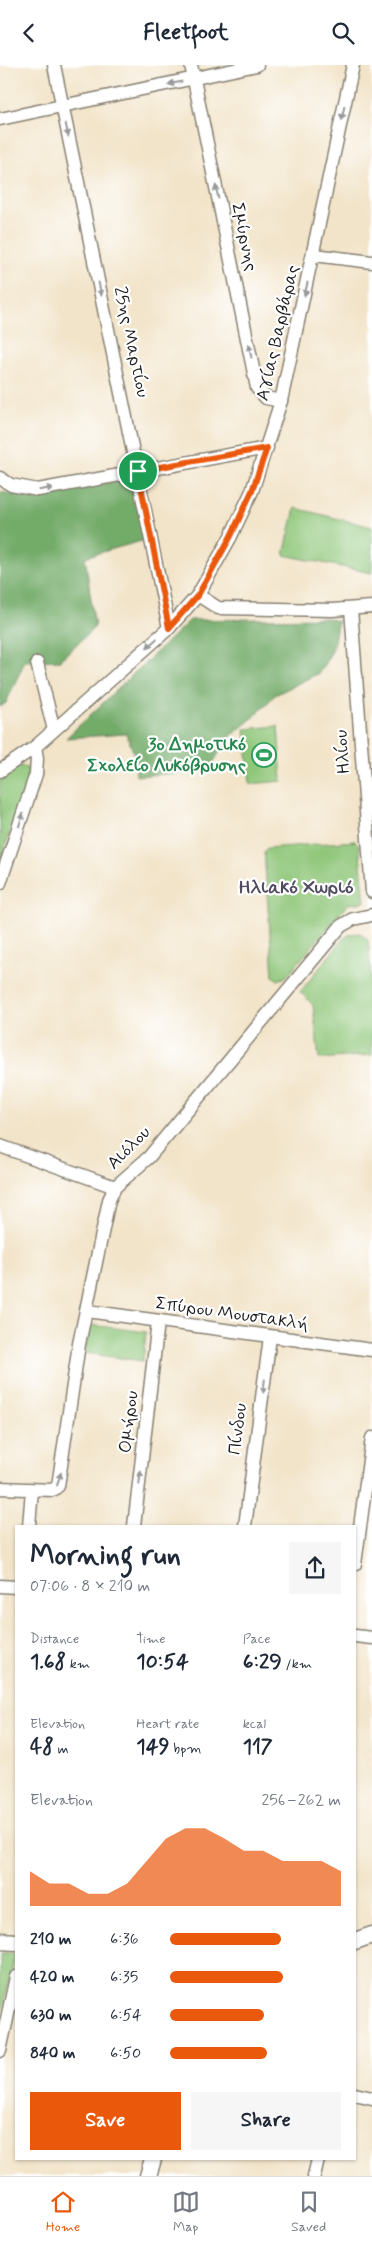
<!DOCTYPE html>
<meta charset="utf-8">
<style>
body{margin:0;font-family:Mynerve,sans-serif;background:#f6f6f7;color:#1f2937;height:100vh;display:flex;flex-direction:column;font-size:19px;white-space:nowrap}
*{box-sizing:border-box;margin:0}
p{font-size:16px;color:#747a83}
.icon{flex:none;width:28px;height:28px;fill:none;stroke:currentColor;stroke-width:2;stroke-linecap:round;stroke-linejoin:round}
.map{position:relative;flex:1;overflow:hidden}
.side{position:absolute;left:15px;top:1460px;width:341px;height:635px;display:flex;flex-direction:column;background:#fff;border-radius:0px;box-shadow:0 1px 4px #0004}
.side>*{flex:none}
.pin{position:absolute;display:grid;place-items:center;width:42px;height:42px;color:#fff;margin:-21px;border:2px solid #fff;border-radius:50%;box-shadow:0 1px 5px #0007}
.round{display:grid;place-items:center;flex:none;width:52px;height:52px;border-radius:0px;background:#f6f6f7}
.head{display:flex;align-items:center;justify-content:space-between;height:85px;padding:0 15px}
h1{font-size:28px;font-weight:700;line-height:38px}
.figures{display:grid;grid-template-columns:repeat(3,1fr);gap:8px;height:85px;padding:5px 15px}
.figures div{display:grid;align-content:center}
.figures b{font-size:21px;font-weight:700}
.figures small{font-size:14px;font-weight:400}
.figures p{font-size:14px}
.chart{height:140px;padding:10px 15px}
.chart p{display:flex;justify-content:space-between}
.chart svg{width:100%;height:90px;margin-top:5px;fill:#ea580c;opacity:.7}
.cta{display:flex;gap:10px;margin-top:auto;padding:10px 15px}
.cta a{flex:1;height:58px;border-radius:0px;background:#ea580c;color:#fff;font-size:20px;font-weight:700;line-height:58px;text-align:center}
.cta a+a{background:#f6f6f7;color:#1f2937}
ul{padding:0 15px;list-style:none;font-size:16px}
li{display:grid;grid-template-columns:80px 60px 1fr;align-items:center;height:38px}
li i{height:12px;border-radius:6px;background:#ea580c}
header{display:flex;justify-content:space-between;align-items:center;height:65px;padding:0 15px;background:#fff;font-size:22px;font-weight:700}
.dock{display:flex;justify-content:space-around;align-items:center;height:70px;border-top:1px solid #e0e1e3;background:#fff;font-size:14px;color:#747a83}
.dock a{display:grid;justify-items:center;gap:2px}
.dock .active{color:#ea580c}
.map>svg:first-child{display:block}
.green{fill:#8fc679;stroke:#56714a}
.forest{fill:#73ab69;stroke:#486442}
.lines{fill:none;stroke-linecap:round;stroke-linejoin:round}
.minor-casing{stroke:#878072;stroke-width:15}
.tertiary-casing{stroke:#878072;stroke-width:19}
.minor{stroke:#fff;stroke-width:12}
.tertiary{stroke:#fff;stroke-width:16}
.oneway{fill:#999}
.route-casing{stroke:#fff;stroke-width:10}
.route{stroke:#ea580c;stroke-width:6}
.labels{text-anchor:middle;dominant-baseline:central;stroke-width:4.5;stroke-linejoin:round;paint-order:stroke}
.street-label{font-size:18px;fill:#1c1c1c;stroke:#fff}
.leisure-label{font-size:18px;font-weight:bold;fill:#27864d;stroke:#fff;text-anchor:end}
.neighbourhood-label{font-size:19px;font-weight:bold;fill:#504b60;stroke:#fff}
</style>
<header><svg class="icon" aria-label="back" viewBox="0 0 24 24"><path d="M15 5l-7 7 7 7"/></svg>Fleetfoot<svg class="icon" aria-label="search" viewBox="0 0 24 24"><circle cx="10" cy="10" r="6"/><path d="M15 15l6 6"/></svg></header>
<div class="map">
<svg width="372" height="2111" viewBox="0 0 372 2111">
<rect width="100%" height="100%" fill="#fff"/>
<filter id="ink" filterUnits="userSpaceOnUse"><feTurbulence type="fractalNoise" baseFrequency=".02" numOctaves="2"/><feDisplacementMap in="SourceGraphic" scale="10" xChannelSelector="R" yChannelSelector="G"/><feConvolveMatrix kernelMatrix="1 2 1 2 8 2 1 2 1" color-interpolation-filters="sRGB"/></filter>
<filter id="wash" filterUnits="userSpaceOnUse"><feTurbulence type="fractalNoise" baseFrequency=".0096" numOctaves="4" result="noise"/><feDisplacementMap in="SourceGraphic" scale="20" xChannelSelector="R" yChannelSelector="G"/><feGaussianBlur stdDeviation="1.12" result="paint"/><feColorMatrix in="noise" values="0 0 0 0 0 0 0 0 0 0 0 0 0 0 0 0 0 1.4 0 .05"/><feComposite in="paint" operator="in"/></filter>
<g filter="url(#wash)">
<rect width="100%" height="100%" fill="#f2e4c9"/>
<g class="green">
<path d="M 295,443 L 372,462 L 372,508 L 284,490 Z"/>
<path d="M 278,661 L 282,716 L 250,719 L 245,664 Z"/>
<path d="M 22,701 L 27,703 L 29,712 L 0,796 L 0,711 L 15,702 Z"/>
<path d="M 355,776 L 359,780 L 365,837 L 348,839 L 286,912 L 278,915 L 273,911 L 264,786 L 267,783 Z"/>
<path d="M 360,868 C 364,871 366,872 368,876 C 372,901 372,962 372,990 L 319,994 L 313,940 L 300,927 L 343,874 L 350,869 Z"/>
<path d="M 91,1260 L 146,1267 L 143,1296 L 85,1288 Z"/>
<path d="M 0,1889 L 16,1889 L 0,1953 Z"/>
</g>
<g class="forest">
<path d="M 134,412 L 145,475 L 85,492 L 95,562 L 60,595 L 25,596 L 6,638 L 0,642 L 0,427 L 37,433 Z"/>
<path d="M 325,553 L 338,556 L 332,586 L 319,608 L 275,630 L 255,651 L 227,674 L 213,698 L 192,707 L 136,711 L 135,691 L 126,669 L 66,673 L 190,555 Z"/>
</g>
</g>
<g filter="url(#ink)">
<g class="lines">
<defs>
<g id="minor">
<path d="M 54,0 L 169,563"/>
<path d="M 191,0 L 257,323 L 266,333 L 281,336"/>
<path d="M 0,54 L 257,0"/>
<path d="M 314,190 L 372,197"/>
<path d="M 0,413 L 11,420 L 38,425 L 267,383"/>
<path d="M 198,530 L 218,543 L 332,545 L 372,542"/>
<path d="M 351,544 L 372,827"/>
<path d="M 37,598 L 54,665"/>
<path d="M 0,706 L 35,682 L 169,563 L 198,530 L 231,471 L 252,426 L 281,336 L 353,0"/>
<path d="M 0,818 L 36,709 L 37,693 L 35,682"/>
<path d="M 0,1081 L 115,1122"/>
<path d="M 87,1246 L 372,1285"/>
<path d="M 0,1423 L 53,1425 L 58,1421 L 79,1279 L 109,1135 L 115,1122 L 149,1092 L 341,861 L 353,854 L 372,850"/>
<path d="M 29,1461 L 32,1425"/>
<path d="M 134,1461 L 158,1257"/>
<path d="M 245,1461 L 270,1272"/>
<path d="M 355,1499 L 372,1373"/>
<path d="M 0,1521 L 16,1522"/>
<path d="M 355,1571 L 372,1573"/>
<path d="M 0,1986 L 16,1912"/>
<path d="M 355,2029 L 372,2033"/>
<path d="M 314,2111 L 318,2094"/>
</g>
<g id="tertiary">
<path d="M 0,1876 L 16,1877"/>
<path d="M 355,1876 L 372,1870"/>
<path d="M 148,2111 L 153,2094"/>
</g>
</defs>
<use href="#minor" class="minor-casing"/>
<use href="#tertiary" class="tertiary-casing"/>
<use href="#minor" class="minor"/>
<use href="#tertiary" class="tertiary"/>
</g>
<defs><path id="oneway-solid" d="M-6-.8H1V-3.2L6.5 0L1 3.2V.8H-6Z" transform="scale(1.25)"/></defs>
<g class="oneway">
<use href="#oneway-solid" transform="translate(175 18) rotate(168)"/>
<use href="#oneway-solid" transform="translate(343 48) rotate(102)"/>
<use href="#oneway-solid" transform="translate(67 65) rotate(78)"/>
<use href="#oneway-solid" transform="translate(217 127) rotate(-102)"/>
<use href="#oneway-solid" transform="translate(100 224) rotate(78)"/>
<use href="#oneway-solid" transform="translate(306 224) rotate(103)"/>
<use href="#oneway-solid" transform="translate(250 286) rotate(-102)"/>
<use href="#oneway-solid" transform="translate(46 424) rotate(-10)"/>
<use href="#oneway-solid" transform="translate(152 578) rotate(138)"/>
<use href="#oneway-solid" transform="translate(21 755) rotate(-72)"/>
<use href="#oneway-solid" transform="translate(264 1321) rotate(97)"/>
<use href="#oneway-solid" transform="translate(140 1413) rotate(-83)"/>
<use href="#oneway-solid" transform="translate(59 1414) rotate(-73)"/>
</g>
</g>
<g class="lines" filter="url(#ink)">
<defs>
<path id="route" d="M 267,383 L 252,426 L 231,471 L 198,530 L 169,563 L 138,406 Z"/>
</defs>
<use href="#route" class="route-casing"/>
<use href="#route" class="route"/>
</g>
<defs>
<symbol id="stadium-ring" viewBox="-11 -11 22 22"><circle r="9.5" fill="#fff" stroke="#2e9e5b" stroke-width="1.5"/><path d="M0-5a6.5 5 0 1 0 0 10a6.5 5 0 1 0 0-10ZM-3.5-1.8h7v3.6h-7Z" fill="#2e9e5b"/></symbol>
</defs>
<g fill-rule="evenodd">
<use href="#stadium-ring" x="250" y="676" width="28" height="28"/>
</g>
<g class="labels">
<g class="street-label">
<text transform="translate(244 172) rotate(78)">Σμύρνης</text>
<text transform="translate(278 268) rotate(-77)">Αγίας Βαρβάρας</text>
<text transform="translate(131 277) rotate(78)">25ης Μαρτίου</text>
<text transform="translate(343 687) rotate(-94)">Ηλίου</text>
<text transform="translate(129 1083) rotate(-45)">Αιόλου</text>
<text transform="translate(232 1249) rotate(8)">Σπύρου Μουστακλή</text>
<text transform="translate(129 1357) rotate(-83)">Ομήρου</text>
<text transform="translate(238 1364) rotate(-83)">Πίνδου</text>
</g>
<g class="leisure-label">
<text x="246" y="680">3ο Δημοτικό<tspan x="246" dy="21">Σχολείο Λυκόβρυσης</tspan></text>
</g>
<g class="neighbourhood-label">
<text x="296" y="822">Ηλιακό Χωριό</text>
</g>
</g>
</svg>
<div class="pin" style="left:138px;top:406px;background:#1e9e55"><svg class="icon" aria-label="arrive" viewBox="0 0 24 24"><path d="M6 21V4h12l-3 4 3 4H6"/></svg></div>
<section class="side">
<div class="head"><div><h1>Morning run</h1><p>07:06 · 8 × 210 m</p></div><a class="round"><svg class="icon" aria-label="share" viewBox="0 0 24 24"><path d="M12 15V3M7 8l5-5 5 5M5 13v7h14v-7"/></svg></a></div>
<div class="figures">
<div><p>Distance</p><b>1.68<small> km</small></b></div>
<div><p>Time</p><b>10:54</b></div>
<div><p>Pace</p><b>6:29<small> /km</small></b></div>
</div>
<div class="figures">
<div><p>Elevation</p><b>48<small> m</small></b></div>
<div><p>Heart rate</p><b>149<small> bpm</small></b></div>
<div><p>kcal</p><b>117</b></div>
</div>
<div class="chart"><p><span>Elevation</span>256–262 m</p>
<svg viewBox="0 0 160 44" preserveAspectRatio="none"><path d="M0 44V27L10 33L20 33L30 38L40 38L50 33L60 22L70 11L80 6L90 6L100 11L110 17L120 17L130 22L140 22L150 22L160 27V44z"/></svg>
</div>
<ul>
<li><b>210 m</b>6:36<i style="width:65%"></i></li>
<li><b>420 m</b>6:35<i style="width:66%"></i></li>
<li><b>630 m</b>6:54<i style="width:55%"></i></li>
<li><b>840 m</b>6:50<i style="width:57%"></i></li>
</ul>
<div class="cta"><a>Save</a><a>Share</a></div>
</section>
</div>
<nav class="dock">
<a class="active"><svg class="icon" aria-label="home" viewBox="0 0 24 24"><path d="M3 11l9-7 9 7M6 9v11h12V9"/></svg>Home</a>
<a><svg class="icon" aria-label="map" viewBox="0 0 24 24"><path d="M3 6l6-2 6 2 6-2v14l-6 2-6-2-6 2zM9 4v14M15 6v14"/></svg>Map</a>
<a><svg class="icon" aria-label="saved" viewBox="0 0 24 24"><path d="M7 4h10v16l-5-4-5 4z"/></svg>Saved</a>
</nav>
